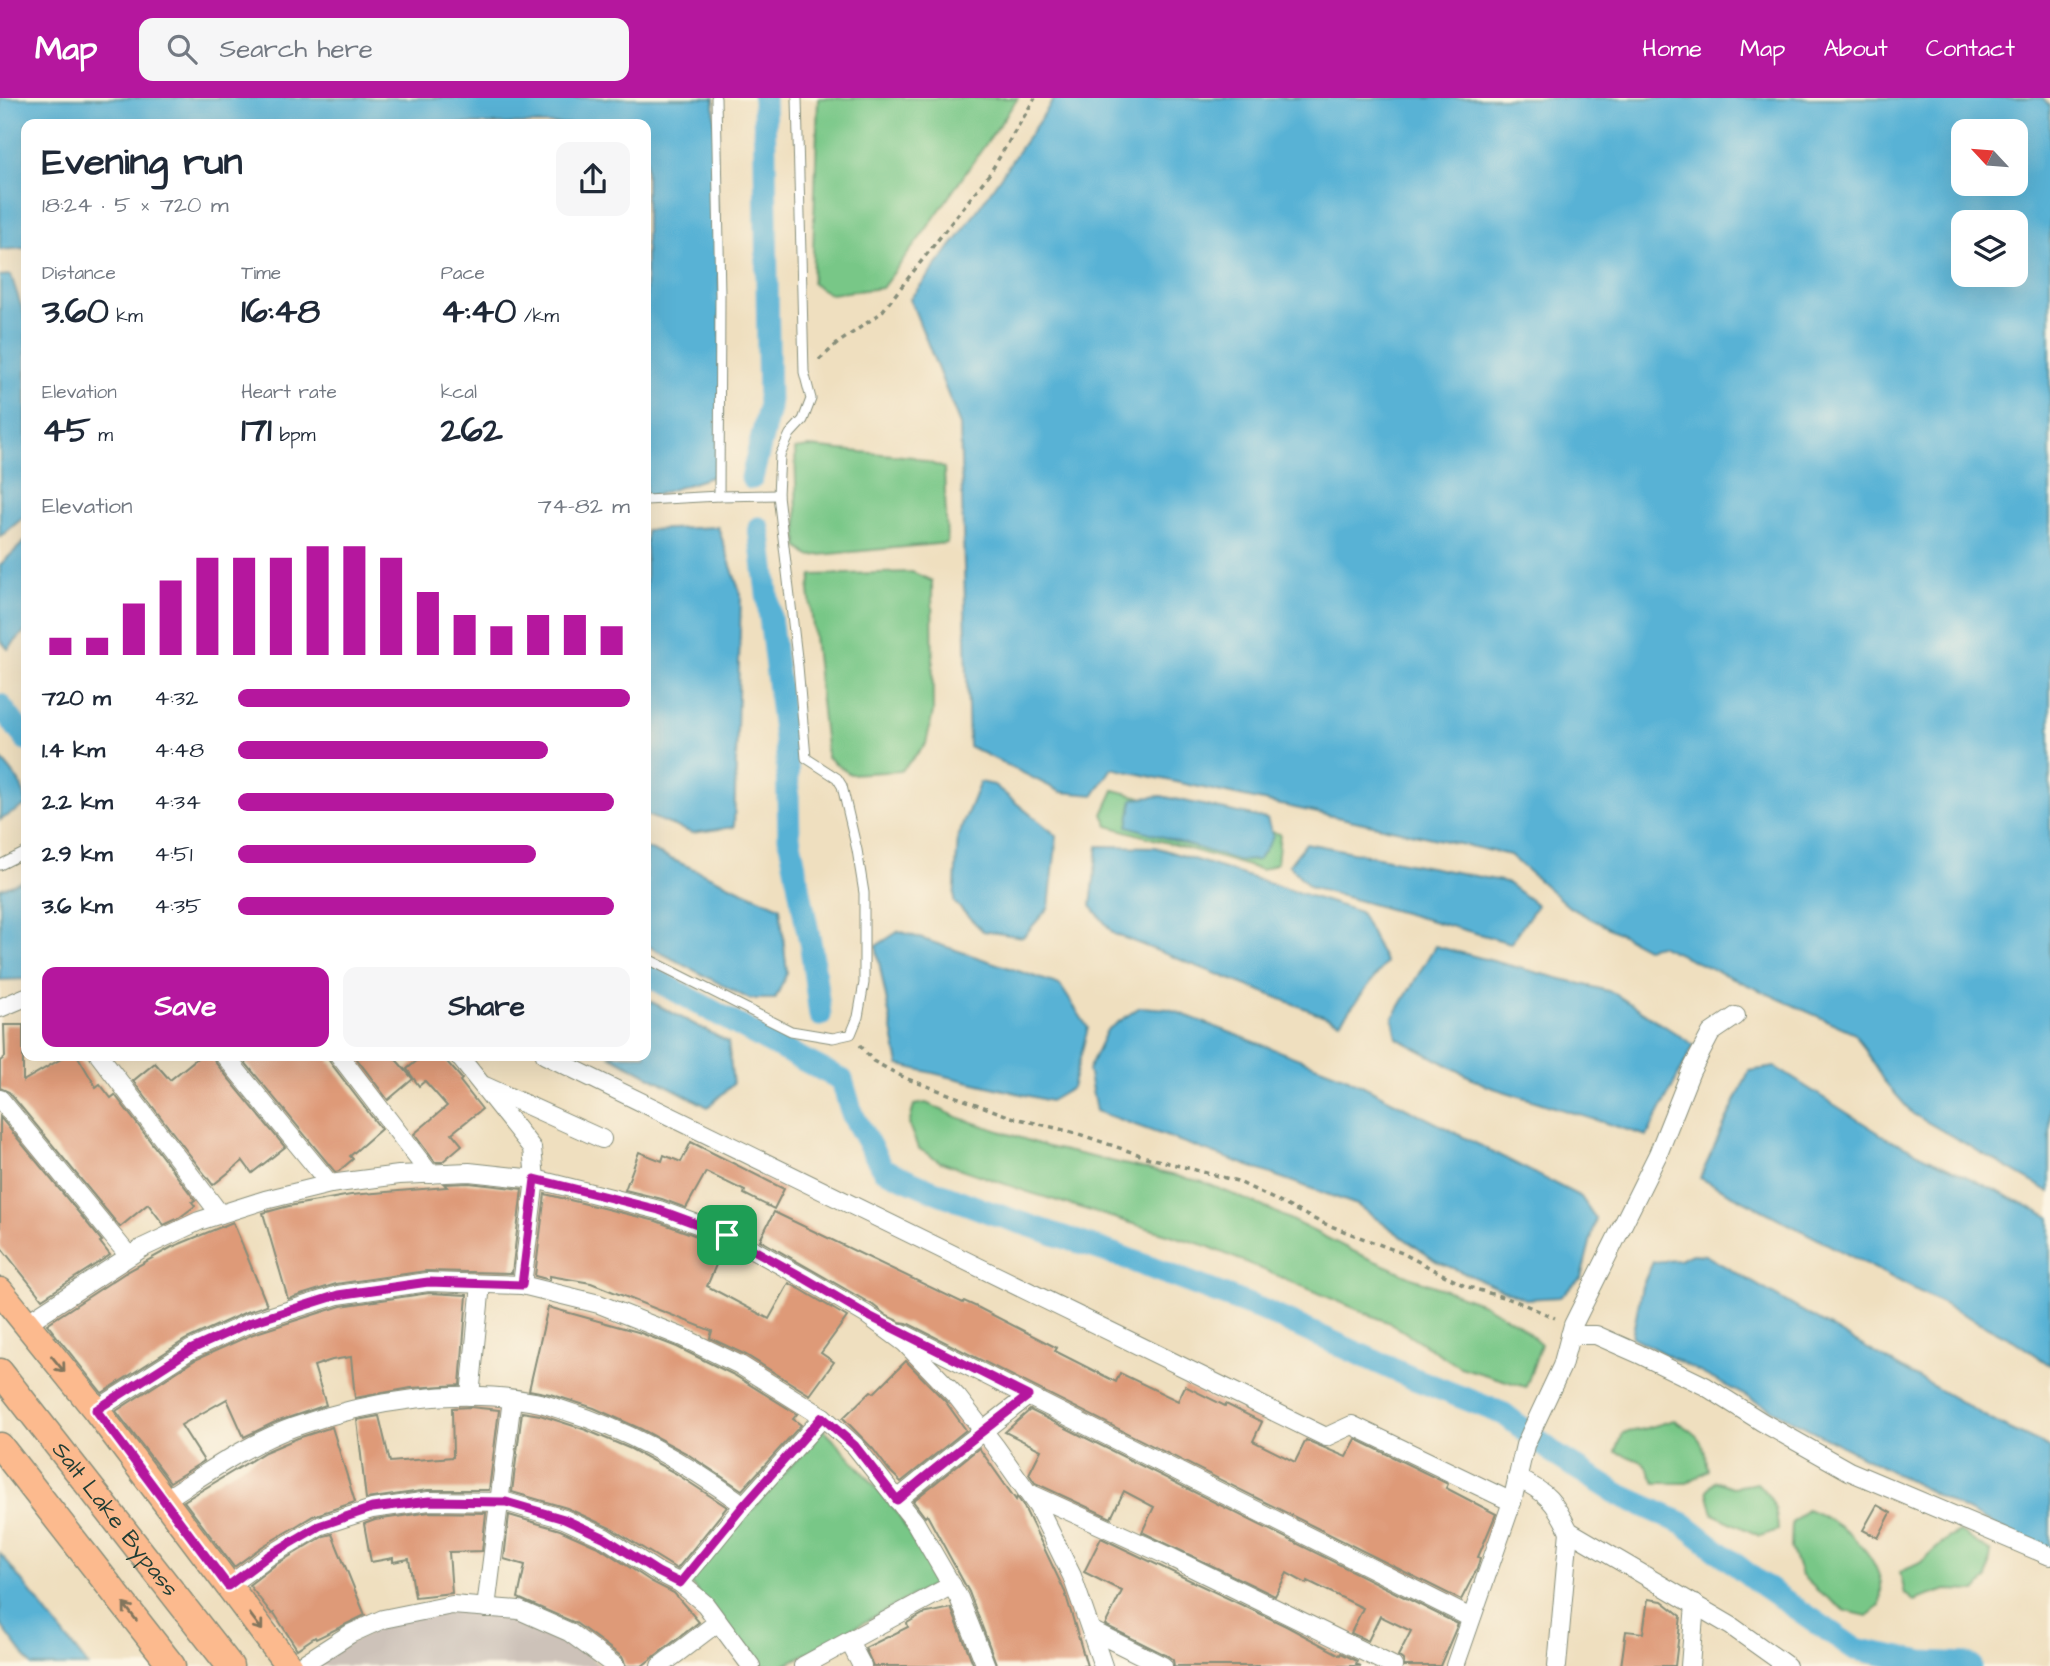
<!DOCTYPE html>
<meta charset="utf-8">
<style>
body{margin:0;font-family:"Architects Daughter",sans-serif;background:#f6f6f7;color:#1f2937;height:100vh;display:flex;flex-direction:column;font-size:26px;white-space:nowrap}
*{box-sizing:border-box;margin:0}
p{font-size:23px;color:#747a83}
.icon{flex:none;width:38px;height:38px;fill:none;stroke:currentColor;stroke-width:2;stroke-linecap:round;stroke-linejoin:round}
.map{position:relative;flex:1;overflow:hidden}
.side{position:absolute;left:21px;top:21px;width:630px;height:942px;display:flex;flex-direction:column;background:#fff;border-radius:14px;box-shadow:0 7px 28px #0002}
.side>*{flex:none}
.needle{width:46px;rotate:296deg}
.buttons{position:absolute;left:1951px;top:21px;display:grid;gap:14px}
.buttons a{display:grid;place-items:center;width:77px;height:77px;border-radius:14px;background:#fff;box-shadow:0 7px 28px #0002;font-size:35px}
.pin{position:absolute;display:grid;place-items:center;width:60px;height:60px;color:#fff;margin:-30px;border-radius:14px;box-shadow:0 4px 10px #0006}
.round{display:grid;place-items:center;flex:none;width:74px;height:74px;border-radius:14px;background:#f6f6f7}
.overview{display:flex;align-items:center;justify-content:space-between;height:119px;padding:0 21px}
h1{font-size:38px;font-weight:700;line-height:52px}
.stats{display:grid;grid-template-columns:repeat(3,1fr);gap:10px;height:119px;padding:7px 21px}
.stats div{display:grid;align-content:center}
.stats b{font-size:35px;font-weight:700}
.stats small{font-size:19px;font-weight:400}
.stats p{font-size:19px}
.chart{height:196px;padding:14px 21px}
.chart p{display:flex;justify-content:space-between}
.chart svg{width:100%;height:126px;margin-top:7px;stroke:#b5179e;stroke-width:6}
.button{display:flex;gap:14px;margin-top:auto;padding:14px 21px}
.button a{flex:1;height:80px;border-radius:14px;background:#b5179e;color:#fff;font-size:28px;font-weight:700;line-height:80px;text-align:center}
.button a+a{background:#f6f6f7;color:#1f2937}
ul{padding:0 21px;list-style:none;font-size:23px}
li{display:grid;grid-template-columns:112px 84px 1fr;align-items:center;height:52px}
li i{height:18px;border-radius:9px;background:#b5179e}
header{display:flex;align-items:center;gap:42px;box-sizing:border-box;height:98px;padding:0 35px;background:#b5179e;color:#fff}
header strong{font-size:33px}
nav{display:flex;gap:38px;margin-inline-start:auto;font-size:24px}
.search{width:490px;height:63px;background:#f6f6f7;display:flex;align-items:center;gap:18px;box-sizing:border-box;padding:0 24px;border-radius:14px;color:#747a83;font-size:26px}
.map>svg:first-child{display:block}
.industrial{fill:#cdc2b9}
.green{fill:#78c787;stroke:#4c825e;stroke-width:2}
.water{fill:#58b2d5;stroke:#3c7884;stroke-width:2;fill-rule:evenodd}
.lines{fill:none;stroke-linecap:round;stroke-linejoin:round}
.canal{stroke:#58b2d5;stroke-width:23}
.building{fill:#de9a78}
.lane-casing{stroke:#878e7a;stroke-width:11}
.street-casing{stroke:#878e7a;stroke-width:20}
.primary-casing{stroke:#878e7a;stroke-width:29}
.path{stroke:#878e7a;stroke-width:3.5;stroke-dasharray:5 5;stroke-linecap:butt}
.lane{stroke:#fff;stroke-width:9}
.street{stroke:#fff;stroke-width:18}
.primary{stroke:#fcba8e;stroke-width:26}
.oneway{stroke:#82755c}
.route-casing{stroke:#fff;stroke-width:14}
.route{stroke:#b5179e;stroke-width:9}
.labels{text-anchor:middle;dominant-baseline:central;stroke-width:7;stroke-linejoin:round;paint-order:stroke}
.street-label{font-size:23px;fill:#1f3d34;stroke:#fcf5e5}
</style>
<header>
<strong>Map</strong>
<div class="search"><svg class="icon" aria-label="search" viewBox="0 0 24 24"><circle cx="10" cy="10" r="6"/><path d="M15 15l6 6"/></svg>Search here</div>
<nav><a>Home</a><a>Map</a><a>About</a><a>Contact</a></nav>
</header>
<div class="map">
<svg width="2050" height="1568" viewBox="0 0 2050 1568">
<rect width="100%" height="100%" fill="#fcf5e5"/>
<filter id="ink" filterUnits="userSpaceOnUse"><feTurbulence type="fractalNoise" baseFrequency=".0143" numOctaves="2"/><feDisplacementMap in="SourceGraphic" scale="14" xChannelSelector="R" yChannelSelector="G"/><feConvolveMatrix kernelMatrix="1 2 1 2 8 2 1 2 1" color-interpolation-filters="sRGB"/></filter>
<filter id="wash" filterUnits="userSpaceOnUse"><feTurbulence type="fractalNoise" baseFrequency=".00686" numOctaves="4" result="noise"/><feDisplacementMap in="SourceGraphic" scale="28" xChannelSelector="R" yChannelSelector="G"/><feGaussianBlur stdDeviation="1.57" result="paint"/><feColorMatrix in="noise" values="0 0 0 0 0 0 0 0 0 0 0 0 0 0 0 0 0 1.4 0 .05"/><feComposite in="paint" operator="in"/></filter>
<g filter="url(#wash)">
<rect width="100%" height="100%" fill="#efdfbf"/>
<path class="industrial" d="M 450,1511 L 516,1515 L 567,1538 L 600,1568 L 309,1568 L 393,1521 Z"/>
<g class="green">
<path d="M 818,0 L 1018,0 L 925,133 L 882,190 L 830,196 L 812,185 Z"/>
<path d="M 809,349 L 913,359 L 944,370 L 947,445 L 809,458 L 798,449 L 795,351 Z"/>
<path d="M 912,474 L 932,483 L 933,614 L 926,646 L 901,673 L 850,676 L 827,659 L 809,492 L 812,477 Z"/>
<path d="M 1114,692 L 1280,736 L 1277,765 L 1262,772 L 1108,728 L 1103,716 Z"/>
<path d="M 926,1005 L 957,1019 L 1048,1049 L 1203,1084 L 1271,1112 L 1361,1157 L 1421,1183 L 1483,1206 L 1517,1225 L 1541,1246 L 1526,1289 L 1460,1269 L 1392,1226 L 1207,1148 L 1031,1095 L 941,1064 L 918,1050 L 909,1027 L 914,1007 Z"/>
<path d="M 1674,1322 C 1701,1339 1703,1340 1708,1372 L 1687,1385 L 1656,1385 L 1643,1364 L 1616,1354 L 1623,1335 L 1644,1331 Z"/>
<path d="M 823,1331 L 849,1358 L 895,1411 L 913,1442 L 941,1483 L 783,1568 L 759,1568 L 689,1484 Z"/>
<path d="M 1716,1383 L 1733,1389 L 1757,1385 C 1773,1401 1777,1409 1778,1432 L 1760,1438 L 1713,1416 L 1707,1392 Z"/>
<path d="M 1807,1411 C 1838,1423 1871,1448 1880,1481 C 1883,1489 1880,1500 1880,1508 L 1867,1518 L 1846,1513 L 1818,1493 L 1801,1477 L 1791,1450 L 1792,1425 Z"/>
<path d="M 1960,1434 L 1991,1454 L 1987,1481 L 1976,1493 L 1946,1492 L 1914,1503 L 1905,1496 L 1900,1474 L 1920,1465 L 1948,1440 Z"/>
</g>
<g class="water">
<path d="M 0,0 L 714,0 L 724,342 L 717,377 L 646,400 L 646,26 L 26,26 L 26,150 L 0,152 Z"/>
<path d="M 1055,0 L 2043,0 L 2050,8 L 2050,1094 L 1913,1016 L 1883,982 L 1855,935 L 1659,847 L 1646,850 L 1569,809 L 1510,757 L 1112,670 L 1094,697 L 1061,694 L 969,648 L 960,327 L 910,201 L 958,140 ZM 1964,33 L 2016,33 L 2016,86 L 1964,86 ZM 1964,124 L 2016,124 L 2016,177 L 1964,177 Z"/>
<path d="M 11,177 L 26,223 L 26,417 L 0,439 L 0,178 Z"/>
<path d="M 718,429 L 741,498 L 734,729 L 692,735 L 646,717 L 646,432 Z"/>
<path d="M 26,442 L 26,532 L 8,551 L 0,542 L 0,467 Z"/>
<path d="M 0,660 C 12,673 26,689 26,707 L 0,722 Z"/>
<path d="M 980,684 L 994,687 L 1057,738 L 1049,809 L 1023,839 L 983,833 L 954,804 L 958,738 Z"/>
<path d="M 1161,698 L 1267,721 L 1273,739 L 1258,762 L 1239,763 L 1128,728 L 1133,701 Z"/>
<path d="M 1306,745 L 1506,784 L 1537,807 L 1511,845 L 1310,789 L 1289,767 Z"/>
<path d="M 1098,748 L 1155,749 L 1360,814 L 1386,865 L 1340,924 L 1114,836 L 1091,808 Z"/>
<path d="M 646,750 L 780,809 L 787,875 L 775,901 L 749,901 L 646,847 Z"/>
<path d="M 26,781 L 26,881 L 0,882 L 0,791 Z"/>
<path d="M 899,833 L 1060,887 L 1088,930 L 1072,990 L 1050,1003 L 899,967 L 876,848 Z"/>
<path d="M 1435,848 L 1612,894 L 1694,947 L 1647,1038 L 1487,988 L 1397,940 L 1393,920 Z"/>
<path d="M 646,901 L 728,944 L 733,986 L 708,1009 L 609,957 L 646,957 Z"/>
<path d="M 1140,909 L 1169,911 L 1346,979 L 1581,1099 L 1596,1121 L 1581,1180 L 1560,1199 L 1525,1201 L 1436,1163 L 1357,1107 L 1096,1013 L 1088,972 L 1107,932 Z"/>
<path d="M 1775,969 L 1885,1039 L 2050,1119 L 2050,1267 L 2013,1242 L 1700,1080 L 1749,973 Z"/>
<path d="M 1692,1156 L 1705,1157 L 1997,1325 L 2050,1350 L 2050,1456 L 1632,1239 L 1642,1188 L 1653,1164 L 1679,1162 Z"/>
<path d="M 0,1455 L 88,1568 L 32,1568 L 0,1526 Z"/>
</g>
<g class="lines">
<g class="canal">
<path d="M 752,380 L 769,310 L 764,0"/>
<path d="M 759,430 L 787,657 L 789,739 L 811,849 L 820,917"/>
<path d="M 0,607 L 26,641"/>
<path d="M 646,876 L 765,942 L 842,982 L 852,1016 L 883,1071 L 931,1092 L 986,1113 L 1117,1157 L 1260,1211 L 1410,1279 L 1504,1316 L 1559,1359 L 1618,1396 L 1684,1426 L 1758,1484 L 1855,1551 L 1923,1564 L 1968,1566 L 1970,1568"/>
</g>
</g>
<g id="blocks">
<g class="building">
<path d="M 4,927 L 23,927 L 23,983 L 68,957 L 77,957 L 96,989 L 100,986 L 111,1000 L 115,997 L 195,1102 L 192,1104 L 195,1108 L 179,1120 L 164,1127 L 148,1106 L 120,1129 L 9,994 L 0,990 L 0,963 L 5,959 Z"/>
<path d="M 201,957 L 213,957 L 215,964 L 285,1049 L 252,1075 L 243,1063 L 213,1087 L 133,983 L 155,965 L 170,982 Z"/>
<path d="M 239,957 L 328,957 L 330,964 L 381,1031 L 350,1058 L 353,1061 L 339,1073 L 335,1074 Z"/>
<path d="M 354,957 L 392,957 L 413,981 L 388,1002 Z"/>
<path d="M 424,957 L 441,957 L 462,981 L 460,983 L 482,1011 L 452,1035 L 462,1047 L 442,1064 L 435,1064 L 414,1036 L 447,1008 L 425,983 L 419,988 L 407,971 Z"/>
<path d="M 0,1019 L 102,1143 L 100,1144 L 110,1157 L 42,1201 L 0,1148 Z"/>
<path d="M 691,1044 L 784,1091 L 774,1111 L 744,1096 L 745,1093 L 706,1074 L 686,1110 L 662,1101 L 625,1092 L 639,1054 L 662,1063 L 664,1057 L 681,1064 Z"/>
<path d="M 469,1085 L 522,1091 L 512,1175 L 426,1173 L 336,1186 L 288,1201 L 263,1115 L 289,1108 L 351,1097 L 447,1089 L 444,1086 Z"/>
<path d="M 545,1096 L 656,1123 L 724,1148 L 707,1188 L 769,1221 L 789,1185 L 800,1191 L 847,1219 L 821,1255 L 834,1264 L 810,1297 L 746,1257 L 710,1240 L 712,1233 L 591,1185 L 550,1178 L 550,1182 L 535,1178 Z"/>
<path d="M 774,1114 L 963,1205 L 964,1203 L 979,1210 L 1057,1250 L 1055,1253 L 1116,1284 L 1120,1275 L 1178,1303 L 1185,1288 L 1225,1308 L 1226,1306 L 1262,1324 L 1253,1343 L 1295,1364 L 1306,1342 L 1346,1359 L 1356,1341 L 1448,1386 L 1446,1390 L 1496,1416 L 1478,1459 L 1480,1460 L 1477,1471 L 1461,1502 L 907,1225 L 900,1224 L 887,1218 L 873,1207 L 760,1142 Z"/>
<path d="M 233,1124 L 267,1207 L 244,1215 L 185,1242 L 102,1295 L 47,1226 L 125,1175 L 172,1149 Z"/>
<path d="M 429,1195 L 467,1197 L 460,1287 L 411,1290 L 355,1300 L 351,1259 L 332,1262 L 314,1268 L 326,1307 L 273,1325 L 244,1339 L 227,1301 L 181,1327 L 204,1363 L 170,1384 L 116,1313 L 195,1262 L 253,1236 L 341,1208 Z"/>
<path d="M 548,1209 L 638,1234 L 677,1249 L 734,1277 L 797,1316 L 793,1321 L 801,1327 L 742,1392 L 686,1355 L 641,1331 L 594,1310 L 550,1296 L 529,1292 Z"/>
<path d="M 906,1263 L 945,1303 L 966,1332 L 901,1384 L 889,1372 L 873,1351 L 843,1320 L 871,1293 L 874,1295 Z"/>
<path d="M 470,1309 L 499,1312 L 489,1392 L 428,1392 L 366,1401 L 357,1322 L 379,1318 L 390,1364 L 453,1359 L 452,1310 Z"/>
<path d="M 1030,1312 L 1458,1526 L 1440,1568 L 1404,1568 L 1403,1562 L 1398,1558 L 1411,1533 L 1380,1518 L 1368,1543 L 1351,1535 L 1363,1510 L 1308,1483 L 1307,1486 L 1287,1475 L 1275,1498 L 1142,1434 L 1154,1409 L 1124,1393 L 1111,1420 L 1035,1385 L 1029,1376 L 1041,1352 L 1005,1334 Z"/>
<path d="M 522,1314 L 540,1317 L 586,1332 L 631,1351 L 675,1375 L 727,1409 L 677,1471 L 610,1430 L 567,1410 L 512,1394 Z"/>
<path d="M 332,1329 L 355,1404 L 313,1418 L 263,1448 L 234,1469 L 184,1403 L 265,1354 L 298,1340 Z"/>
<path d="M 979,1350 L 1016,1402 L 1017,1399 L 1023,1407 L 1044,1450 L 1065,1494 L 1087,1568 L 997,1568 L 969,1494 L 927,1417 L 925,1419 L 913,1403 Z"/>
<path d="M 1877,1407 L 1891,1415 L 1878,1440 L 1863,1432 Z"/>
<path d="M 430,1414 L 486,1415 L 482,1453 L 449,1454 L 452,1495 L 415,1499 L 409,1461 L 393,1464 L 393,1460 L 371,1464 L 364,1426 L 375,1422 Z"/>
<path d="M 509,1417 L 560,1432 L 600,1450 L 652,1484 L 674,1495 L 699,1524 L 642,1568 L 626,1568 L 622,1559 L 576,1525 L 518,1500 L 525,1467 L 504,1461 Z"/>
<path d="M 332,1436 L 365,1517 L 316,1541 L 315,1539 L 297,1551 L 274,1515 L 272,1516 L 249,1487 L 275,1467 L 324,1438 Z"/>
<path d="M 1101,1440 L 1286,1528 L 1340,1557 L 1341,1555 L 1357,1563 L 1356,1566 L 1361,1568 L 1174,1568 L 1173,1562 L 1168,1558 L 1105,1527 L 1122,1493 L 1084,1474 Z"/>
<path d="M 1648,1501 L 1662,1503 L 1681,1518 L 1675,1568 L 1621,1568 L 1626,1533 L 1643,1535 Z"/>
<path d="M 951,1510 L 974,1568 L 873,1568 L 865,1550 L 908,1529 L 907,1525 L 923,1516 Z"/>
</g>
</g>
</g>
<g filter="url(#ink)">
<use href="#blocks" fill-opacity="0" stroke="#878e7a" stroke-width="2"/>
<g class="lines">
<defs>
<g id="lane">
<path d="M 716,0 L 720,197 L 719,398"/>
<path d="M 646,402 L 719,398 L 778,397"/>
<path d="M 0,767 L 26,754"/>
<path d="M 646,860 L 791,933 L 833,940 L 851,936 L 858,919 L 864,885 L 864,795 L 857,752 L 842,688 L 837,680 L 806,660 L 798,568 L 778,397 L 780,357 L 790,336 L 803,322 L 811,301 L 804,274 L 797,0"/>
</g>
<g id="street">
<path d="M 0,910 L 26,899"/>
<path d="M 99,957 L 220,1116"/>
<path d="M 224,957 L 330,1086"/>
<path d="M 339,957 L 430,1076"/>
<path d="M 458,957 L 532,1050 L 535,1081 L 522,1187"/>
<path d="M 545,957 L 1326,1339 L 1352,1327 L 1512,1404"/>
<path d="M 485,988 L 602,1041"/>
<path d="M 0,1001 L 129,1158"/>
<path d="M 25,1226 L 142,1150 L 199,1123 L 265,1102 L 330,1086 L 399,1077 L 469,1074 L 535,1081 L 659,1112 L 727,1137 L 806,1181 L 867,1217 L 905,1245 L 958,1300 L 995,1348 L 1038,1409 L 1072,1478 L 1103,1568"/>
<path d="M 902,1235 L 1471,1520"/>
<path d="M 1570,1237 L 1596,1237 L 1639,1256 L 1705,1288 L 1762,1324 L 1849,1373 L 2050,1458"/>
<path d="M 470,1298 L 481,1186"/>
<path d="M 96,1312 L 190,1252 L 249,1225 L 338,1197 L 428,1184 L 522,1187 L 599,1206 L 682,1239 L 740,1267 L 823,1319 L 855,1348 L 915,1424 L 959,1500 L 986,1568"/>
<path d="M 1517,1380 C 1547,1394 1555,1404 1569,1433 L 1731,1528 L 1787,1568"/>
<path d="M 1029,1395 L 1166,1457 L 1393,1568"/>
<path d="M 164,1402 C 204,1377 248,1345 294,1329 C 367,1303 458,1289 535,1304 C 546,1306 556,1310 566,1313 C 631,1333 689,1367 744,1407"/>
<path d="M 897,1402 C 940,1366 984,1332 1028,1298"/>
<path d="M 680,1485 L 744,1407 L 823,1319"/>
<path d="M 228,1488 L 269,1458 L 319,1428 L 372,1411 L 429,1403 L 506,1404 L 564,1421 L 605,1440 L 658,1474 L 680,1485 L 705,1506 L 751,1568"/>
<path d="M 486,1510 L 512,1301"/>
<path d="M 1091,1532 L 1163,1568"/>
<path d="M 849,1543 L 862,1568"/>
<path d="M 300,1568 L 350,1536 L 383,1521 L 452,1507 L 519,1512 L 569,1534 L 615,1568"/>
<path d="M 660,1568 L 718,1524"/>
<path d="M 803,1568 L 952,1487"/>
<path d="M 1455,1568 L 1512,1404 L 1525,1347 L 1562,1268 L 1573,1227 L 1658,1056 L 1691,973 L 1711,935 L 1736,918"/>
<path d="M 1557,1568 L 1569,1433"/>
<path d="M 1690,1568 L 1695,1506"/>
</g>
<g id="primary">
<path d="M 0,1193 L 96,1312 L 289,1568"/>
<path id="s1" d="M 0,1274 L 230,1568"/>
<path d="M 0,1348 L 172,1568"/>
</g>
</defs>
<use href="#lane" class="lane-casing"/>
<use href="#street" class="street-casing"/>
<use href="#primary" class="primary-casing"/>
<g class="path">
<path d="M 819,262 L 838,245 L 881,215 L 990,75 L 1035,0"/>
<path d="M 860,947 L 873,963 L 905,980 L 1011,1019 L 1076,1035 L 1146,1059 L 1237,1083 L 1320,1124 L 1402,1155 L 1465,1188 L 1516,1203 L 1555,1220"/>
</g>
<use href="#lane" class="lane"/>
<use href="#street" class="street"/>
<use href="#primary" class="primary"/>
</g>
<defs><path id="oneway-shaft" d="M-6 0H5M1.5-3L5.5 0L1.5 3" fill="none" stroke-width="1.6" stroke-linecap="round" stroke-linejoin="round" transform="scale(1.75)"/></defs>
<g class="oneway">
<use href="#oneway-shaft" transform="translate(58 1266) rotate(51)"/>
<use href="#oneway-shaft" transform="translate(130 1514) rotate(-128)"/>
<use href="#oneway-shaft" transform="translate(256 1524) rotate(53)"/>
</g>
</g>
<g class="lines" filter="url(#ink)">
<defs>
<path id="route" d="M 535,1081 L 659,1112 L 727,1137 L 806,1181 L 867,1217 L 1028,1298 C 984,1332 940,1366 897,1402 L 855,1348 L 822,1319 L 744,1407 L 680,1485 L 658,1474 L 605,1440 L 564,1421 L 506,1404 L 429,1403 L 372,1410 L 319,1428 L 268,1458 L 228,1488 L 96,1312 L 190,1252 L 249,1225 L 338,1197 L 428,1184 L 522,1187 Z"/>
</defs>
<use href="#route" class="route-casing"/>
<use href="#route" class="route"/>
</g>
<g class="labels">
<g class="street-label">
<text stroke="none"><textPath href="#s1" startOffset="187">Salt Lake Bypass</textPath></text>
</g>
</g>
</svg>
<div class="buttons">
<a><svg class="needle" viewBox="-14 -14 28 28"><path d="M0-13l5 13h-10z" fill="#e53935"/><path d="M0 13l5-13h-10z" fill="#747a83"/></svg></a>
<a><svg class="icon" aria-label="layers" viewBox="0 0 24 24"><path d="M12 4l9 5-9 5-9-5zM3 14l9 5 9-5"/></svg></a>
</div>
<div class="pin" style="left:727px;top:1137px;background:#1e9e55"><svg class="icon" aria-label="arrive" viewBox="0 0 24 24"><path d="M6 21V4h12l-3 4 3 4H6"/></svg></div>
<section class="side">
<div class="overview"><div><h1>Evening run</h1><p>18:24 · 5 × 720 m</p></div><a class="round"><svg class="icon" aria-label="share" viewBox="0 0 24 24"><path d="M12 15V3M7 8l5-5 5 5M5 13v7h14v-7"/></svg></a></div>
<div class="stats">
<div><p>Distance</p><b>3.60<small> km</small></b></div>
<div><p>Time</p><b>16:48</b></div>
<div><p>Pace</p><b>4:40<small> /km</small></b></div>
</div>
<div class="stats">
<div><p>Elevation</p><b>45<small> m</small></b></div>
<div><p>Heart rate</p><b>171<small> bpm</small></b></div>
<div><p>kcal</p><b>262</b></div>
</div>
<div class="chart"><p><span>Elevation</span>74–82 m</p>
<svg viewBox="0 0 160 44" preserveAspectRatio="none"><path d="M5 44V38M15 44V38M25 44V26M35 44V18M45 44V10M55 44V10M65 44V10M75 44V6M85 44V6M95 44V10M105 44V22M115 44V30M125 44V34M135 44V30M145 44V30M155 44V34"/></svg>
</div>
<ul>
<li><b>720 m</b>4:32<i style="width:100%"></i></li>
<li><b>1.4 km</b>4:48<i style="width:79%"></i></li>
<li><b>2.2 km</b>4:34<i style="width:96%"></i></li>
<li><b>2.9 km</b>4:51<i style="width:76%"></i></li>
<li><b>3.6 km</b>4:35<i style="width:96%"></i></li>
</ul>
<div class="button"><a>Save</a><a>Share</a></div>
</section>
</div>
